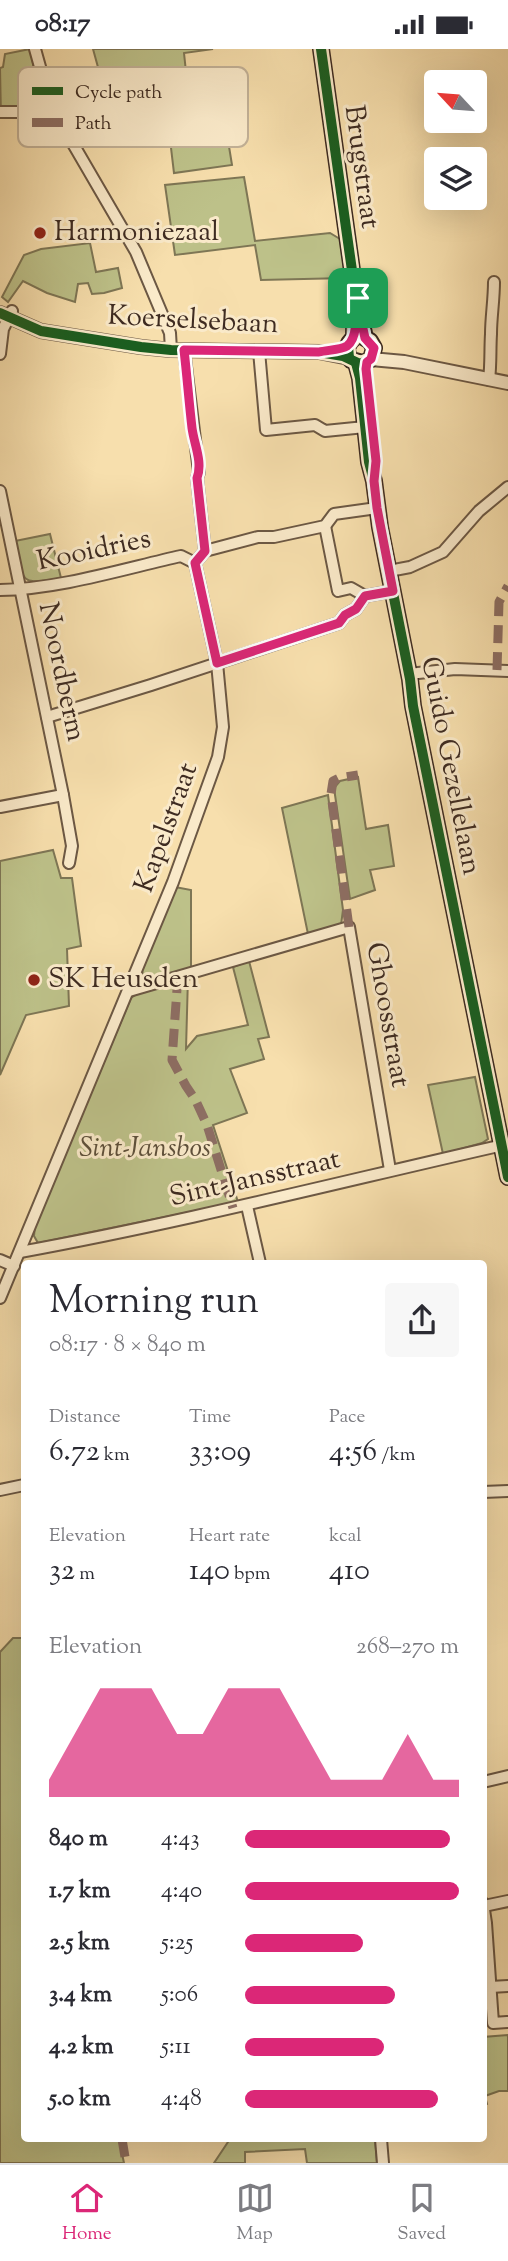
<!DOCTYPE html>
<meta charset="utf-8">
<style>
body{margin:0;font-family:"Sorts Mill Goudy",serif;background:#f7f7f7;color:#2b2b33;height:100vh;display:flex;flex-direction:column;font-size:26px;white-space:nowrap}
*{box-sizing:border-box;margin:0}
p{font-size:23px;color:#7c7c81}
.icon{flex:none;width:38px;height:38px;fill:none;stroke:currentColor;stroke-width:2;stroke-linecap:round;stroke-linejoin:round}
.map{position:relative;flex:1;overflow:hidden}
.panel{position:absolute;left:21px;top:1211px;width:466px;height:882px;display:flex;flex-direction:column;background:#fff;border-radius:7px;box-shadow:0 7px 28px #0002}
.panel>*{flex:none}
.needle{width:46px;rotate:296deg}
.fabs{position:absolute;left:424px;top:21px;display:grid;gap:14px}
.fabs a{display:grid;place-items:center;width:63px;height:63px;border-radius:7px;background:#fff;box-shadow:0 7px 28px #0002;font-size:35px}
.pin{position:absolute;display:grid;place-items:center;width:60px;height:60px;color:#fff;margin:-30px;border-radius:14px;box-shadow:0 4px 10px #0006}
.round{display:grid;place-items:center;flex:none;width:74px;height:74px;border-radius:7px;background:#f7f7f7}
.summary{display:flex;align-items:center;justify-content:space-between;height:119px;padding:0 28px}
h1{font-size:38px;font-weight:600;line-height:52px}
.metrics{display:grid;grid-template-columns:repeat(3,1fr);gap:10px;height:119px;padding:7px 28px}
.metrics div{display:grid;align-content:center}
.metrics b{font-size:30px;font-weight:600}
.metrics small{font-size:19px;font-weight:400}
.metrics p{font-size:19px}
.chart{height:196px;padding:14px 28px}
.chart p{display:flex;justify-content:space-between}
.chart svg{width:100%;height:126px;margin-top:7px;fill:#db2777;opacity:.7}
ul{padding:0 28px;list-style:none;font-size:23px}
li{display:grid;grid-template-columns:112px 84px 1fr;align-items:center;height:52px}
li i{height:18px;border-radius:9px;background:#db2777}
.status{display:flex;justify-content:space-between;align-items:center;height:49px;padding:0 35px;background:#fff;direction:ltr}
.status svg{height:19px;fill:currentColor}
.dock{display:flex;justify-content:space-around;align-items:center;height:98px;border-top:2px solid #e1e1e2;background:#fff;font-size:19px;color:#7c7c81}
.dock a{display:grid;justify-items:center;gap:4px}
.dock .active{color:#db2777}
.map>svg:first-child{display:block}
.green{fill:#bdc189;stroke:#7e7655;stroke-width:2}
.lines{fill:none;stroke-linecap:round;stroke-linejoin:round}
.minor-casing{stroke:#6c5844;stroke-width:14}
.tertiary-casing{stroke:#6c5844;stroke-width:16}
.secondary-casing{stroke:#3e2b21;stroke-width:18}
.minor{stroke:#faeaca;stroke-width:10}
.tertiary{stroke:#faeaca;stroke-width:12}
.secondary{stroke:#faeaca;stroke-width:14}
.quiet{stroke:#8d6e63;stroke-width:9;stroke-dasharray:18 9;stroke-linecap:butt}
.cycleway-casing{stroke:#faeaca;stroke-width:15}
.cycleway{stroke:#1b5e20;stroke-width:10}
.route-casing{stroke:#fff;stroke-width:14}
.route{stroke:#db2777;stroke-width:9}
.poi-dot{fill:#8f2418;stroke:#faeaca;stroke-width:2.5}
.labels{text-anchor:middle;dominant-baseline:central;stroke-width:6;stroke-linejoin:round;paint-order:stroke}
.street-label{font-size:28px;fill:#3e2b21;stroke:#faeaca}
.poi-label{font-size:28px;fill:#3e2b21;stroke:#faeaca;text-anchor:start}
.park-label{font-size:28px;font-style:italic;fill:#5e503b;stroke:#faeaca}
.key{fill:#faeaca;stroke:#c2b197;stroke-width:2}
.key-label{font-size:19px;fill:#3e2b21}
</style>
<div class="status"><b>08:17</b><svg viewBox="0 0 49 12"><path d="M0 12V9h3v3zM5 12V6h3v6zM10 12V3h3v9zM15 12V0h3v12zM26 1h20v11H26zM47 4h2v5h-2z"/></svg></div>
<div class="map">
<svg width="508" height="2114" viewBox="0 0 508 2114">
<rect width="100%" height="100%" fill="#f7dfad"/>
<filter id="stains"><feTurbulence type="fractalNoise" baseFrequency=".00286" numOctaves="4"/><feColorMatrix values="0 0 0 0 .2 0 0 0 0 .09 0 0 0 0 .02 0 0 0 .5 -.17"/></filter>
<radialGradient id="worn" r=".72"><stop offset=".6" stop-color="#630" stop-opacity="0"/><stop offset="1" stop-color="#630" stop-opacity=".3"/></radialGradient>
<g class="green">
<path d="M 30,0 L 36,28 L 48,63 L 1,68 L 0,19 L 3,18 L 5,5 Z"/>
<path d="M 93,0 L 213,0 L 184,4 L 189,51 L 214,45 L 216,81 L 226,79 L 232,116 L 174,124 L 169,82 L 164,84 L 158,80 L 173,48 L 162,42 L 107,51 Z"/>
<path d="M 244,128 L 255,192 L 330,184 L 340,190 L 346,229 L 261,231 L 255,196 L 175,206 L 165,136 Z"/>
<path d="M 90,194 L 96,223 L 118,219 L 122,239 L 104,244 L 92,245 L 88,234 L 78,235 L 75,253 L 47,244 L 23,232 L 8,253 L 2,248 L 24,206 L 41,200 Z"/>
<path d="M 50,485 L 61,529 C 17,538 24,531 15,492 Z"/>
<path d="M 358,728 L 366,780 L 388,776 L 394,817 L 370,821 L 375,841 L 350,850 L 334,739 L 340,732 Z"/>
<path d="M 328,746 L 343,861 L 341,876 L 308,885 L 282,759 Z"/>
<path d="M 53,801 L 61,829 L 72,829 L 81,897 L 67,900 L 69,957 L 26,966 L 0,1026 L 0,812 Z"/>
<path d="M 175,838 L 191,841 L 191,919 L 148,930 L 143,926 L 142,921 Z"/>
<path d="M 249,912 L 269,988 L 258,990 L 264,1010 L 230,1020 L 247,1064 L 213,1076 L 238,1153 L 38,1194 L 34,1187 L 35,1177 L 131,949 L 138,944 L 188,928 L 186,1000 L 197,987 L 248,976 L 233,918 Z"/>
<path d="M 475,1028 L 488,1090 L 482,1094 L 443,1105 L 428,1036 Z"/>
<path d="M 13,1589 L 24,1589 L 24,2090 L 119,2090 L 124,2114 L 0,2114 L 0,1603 Z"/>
<path d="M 508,1986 L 508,2042 L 499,2042 L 485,2047 L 487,2055 L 483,2057 L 483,1988 Z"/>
<path d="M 230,2090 L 375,2090 L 377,2114 L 307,2114 L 305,2100 L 245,2103 L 245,2114 L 214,2114 Z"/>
</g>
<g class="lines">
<defs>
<g id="minor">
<path d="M 35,0 L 51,57 L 136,203 L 170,284 L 171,301"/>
<path d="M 0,63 L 35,63 L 51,57"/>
<path d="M 184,301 L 199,423 L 197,429 L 205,502 L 195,514"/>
<path d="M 259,302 L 266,381 L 315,376 L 325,382 L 365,378"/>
<path d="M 0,305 L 3,280 L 12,262"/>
<path d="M 489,331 C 491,315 490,301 491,285 C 491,268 494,251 494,233"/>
<path d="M 0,442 L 63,746 L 72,797 L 69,814"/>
<path d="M 325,477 L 338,542 L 351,539 L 365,547 L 393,542"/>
<path d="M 205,502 L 258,488 L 274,488 L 325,477 L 334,465 L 377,459"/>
<path d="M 389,522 L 410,518 L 443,503 L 479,462 L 508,438"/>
<path d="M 0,541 C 59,540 123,520 181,507 L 195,514"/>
<path d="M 409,625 L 455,620 L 508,622"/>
<path d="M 47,668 L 151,636 L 339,574 L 345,566 L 356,560 L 365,547"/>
<path d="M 0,758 L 63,746"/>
<path d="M 129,942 L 349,878 L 390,1121"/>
<path d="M 247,1157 L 260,1214"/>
<path d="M 20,1203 C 179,1174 336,1134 494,1098 L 508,1097"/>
<path d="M 0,1211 L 14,1217"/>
<path d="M 0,1249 L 173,833 L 218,708 L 223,678 L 217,614 L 195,514"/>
<path d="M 0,1441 L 24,1436"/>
<path d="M 483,1443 L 508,1442"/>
<path d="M 483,1733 L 508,1727"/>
<path d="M 483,1854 L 486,1874 L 493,1974 L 507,1973"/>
<path d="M 484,1857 L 508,1852"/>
<path d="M 490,1938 L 508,1937"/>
<path d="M 381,2090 L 383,2114"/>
</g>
<g id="tertiary">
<path d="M 0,264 L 41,282 L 141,298 L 171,301 L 319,303 L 349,309"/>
<path d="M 371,310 L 404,313 L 508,334"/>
</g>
<g id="secondary">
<path d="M 321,0 L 355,243 L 354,289 C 346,295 345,303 351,311 L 363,314 L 371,310 L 374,299 L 370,292 L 365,289 L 355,243"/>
<path d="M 356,314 L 360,329 L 369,413 L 374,432 L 380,478 L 410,630 L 413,657 L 508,1128"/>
</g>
</defs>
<use href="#minor" class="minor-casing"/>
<use href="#tertiary" class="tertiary-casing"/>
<use href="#secondary" class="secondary-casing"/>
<use href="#minor" class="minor"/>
<use href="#tertiary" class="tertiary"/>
<use href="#secondary" class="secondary"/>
<g class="quiet">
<path d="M 497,621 L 499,553 L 508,537"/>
<path d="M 349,878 L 331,745 L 333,732 L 339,729 L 358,726"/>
<path d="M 178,926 L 172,1011 L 186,1037 L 196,1052 L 207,1076 L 233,1159"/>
<path d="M 122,2090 L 126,2114"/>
</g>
<defs>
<g id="cycleway">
<path d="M 321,0 L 355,243 L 354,289 L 348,297 L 349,309"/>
<path d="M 0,264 L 41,282 L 141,298 L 171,301 L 319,303 L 343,307 L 360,315 L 371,310 L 374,299"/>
<path d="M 356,314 L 360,329 L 369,413 L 374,432 L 380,478 L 410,630 L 413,657 L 508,1128"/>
</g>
</defs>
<use href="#cycleway" class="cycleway-casing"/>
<use href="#cycleway" class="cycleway"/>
</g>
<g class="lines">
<defs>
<path id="route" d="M 355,243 L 365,289 L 374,299 L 371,310 L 367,313 L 366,320 L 376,412 L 374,432 L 377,459 L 393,542 L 365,547 L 356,560 L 345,566 L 339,574 L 217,614 L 195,514 L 205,502 L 197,429 C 203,413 194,395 192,379 C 189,353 187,327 184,301 L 319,303 C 327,301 341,301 347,297 C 360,287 355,258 355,243 Z"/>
</defs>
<use href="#route" class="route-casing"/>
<use href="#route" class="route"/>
</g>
<g class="poi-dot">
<circle cx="40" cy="184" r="7"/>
<circle cx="34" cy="931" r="7"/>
</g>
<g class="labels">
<g class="street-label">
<text transform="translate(361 118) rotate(82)">Brugstraat</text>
<text transform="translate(193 272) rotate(3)">Koerselsebaan</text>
<text transform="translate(94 502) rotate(-12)">Kooidries</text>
<text transform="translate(61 623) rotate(78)">Noordberm</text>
<text transform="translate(450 717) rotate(79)">Guido Gezellelaan</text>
<text transform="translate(167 779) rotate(-70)">Kapelstraat</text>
<text transform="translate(387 966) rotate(80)">Ghoosstraat</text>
<text transform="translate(255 1130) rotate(-13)">Sint-Jansstraat</text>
</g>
<g class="poi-label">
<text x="54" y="184">Harmoniezaal</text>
<text x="48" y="931">SK Heusden</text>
</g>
<g class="park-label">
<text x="145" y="1100">Sint-Jansbos</text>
</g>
</g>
<rect x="18" y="18" width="230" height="80" rx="10" class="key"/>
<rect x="32" y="38" width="31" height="8" fill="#1b5e20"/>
<rect x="32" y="69" width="31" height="9" fill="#8d6e63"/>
<g class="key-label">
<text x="75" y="49">Cycle path</text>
<text x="75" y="80">Path</text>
</g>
<rect width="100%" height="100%" filter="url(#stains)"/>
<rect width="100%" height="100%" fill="url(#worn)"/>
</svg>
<div class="fabs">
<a><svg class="needle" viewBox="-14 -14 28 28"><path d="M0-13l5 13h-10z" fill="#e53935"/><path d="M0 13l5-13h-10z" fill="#7c7c81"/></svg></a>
<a><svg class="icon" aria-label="layers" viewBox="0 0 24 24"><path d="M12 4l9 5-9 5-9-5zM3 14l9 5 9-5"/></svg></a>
</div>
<div class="pin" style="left:358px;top:249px;background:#1e9e55"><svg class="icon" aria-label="arrive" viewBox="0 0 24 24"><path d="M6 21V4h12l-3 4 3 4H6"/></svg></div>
<section class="panel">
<div class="summary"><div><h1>Morning run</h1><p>08:17 · 8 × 840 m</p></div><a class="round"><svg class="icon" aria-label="share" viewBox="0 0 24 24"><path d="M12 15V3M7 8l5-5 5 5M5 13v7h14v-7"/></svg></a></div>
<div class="metrics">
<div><p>Distance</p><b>6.72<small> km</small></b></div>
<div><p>Time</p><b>33:09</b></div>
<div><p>Pace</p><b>4:56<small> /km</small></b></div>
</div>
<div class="metrics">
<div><p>Elevation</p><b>32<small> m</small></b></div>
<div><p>Heart rate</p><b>140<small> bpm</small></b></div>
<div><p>kcal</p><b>410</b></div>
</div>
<div class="chart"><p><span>Elevation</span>268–270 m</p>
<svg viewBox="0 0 160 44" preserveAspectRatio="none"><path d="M0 44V38L10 22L20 6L30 6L40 6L50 22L60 22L70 6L80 6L90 6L100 22L110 38L120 38L130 38L140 22L150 38L160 38V44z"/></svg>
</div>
<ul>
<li><b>840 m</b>4:43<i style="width:96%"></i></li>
<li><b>1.7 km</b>4:40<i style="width:100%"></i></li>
<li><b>2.5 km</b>5:25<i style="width:55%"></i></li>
<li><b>3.4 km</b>5:06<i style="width:70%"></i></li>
<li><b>4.2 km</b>5:11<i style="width:65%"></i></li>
<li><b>5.0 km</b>4:48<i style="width:90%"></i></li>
</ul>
</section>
</div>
<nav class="dock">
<a class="active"><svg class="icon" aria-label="home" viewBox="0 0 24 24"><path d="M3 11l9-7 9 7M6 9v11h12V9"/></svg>Home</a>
<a><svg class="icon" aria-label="map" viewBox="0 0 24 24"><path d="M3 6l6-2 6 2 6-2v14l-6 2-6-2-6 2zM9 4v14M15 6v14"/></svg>Map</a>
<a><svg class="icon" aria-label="saved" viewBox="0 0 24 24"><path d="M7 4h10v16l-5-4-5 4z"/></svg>Saved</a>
</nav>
